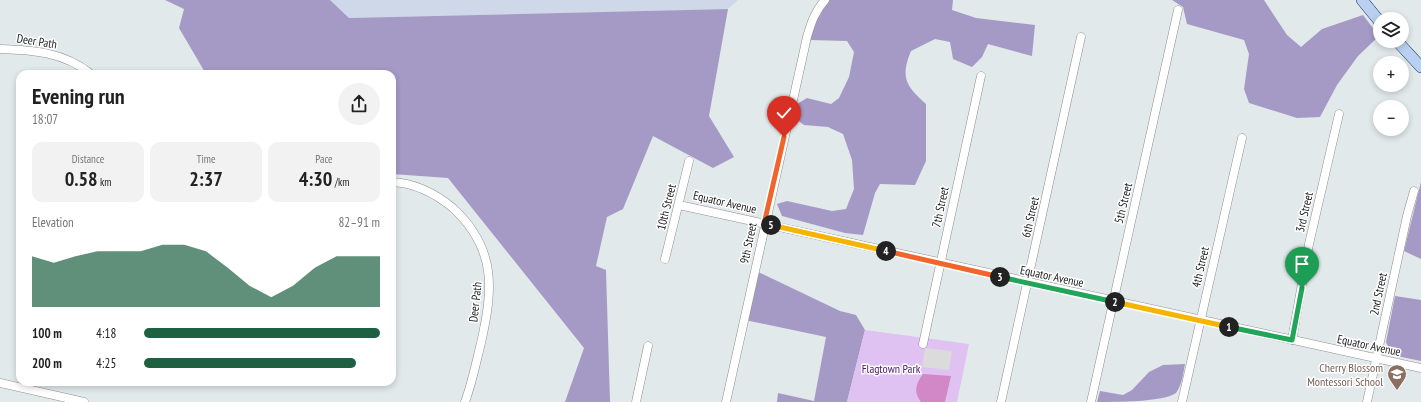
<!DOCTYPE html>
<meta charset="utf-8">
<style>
body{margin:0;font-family:"PT Sans Narrow",sans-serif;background:#f2f2f2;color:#222;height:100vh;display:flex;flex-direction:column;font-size:15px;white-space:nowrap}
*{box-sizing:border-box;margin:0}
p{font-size:13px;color:#767676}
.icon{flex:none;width:22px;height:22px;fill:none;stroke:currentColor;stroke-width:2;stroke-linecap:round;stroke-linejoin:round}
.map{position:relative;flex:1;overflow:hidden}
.sheet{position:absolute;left:16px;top:70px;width:380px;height:316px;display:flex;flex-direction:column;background:#fff;border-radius:12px;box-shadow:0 2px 6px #0003}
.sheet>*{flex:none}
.controls{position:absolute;left:1373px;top:12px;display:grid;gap:8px}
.controls a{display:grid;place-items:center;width:36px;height:36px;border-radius:50%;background:#fff;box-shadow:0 2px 6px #0003;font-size:20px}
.pin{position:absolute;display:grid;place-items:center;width:34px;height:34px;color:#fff;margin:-41px -17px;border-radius:50% 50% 50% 0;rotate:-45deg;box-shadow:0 0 4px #0007}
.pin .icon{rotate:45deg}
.km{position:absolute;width:20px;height:20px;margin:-10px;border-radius:50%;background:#222;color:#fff;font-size:11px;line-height:20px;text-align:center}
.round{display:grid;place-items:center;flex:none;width:42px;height:42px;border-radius:21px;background:#f2f2f2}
.head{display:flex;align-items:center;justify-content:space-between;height:68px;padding:0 16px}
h1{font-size:22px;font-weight:600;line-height:30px}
.metrics{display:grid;grid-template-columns:repeat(3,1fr);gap:6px;height:68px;padding:4px 16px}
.metrics div{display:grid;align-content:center;border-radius:10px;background:#f2f2f2;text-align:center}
.metrics b{font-size:20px;font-weight:600}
.metrics small{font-size:11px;font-weight:400}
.metrics p{font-size:11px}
.chart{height:112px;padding:8px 16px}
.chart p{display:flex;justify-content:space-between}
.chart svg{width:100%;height:72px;margin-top:4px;fill:#1d6142;opacity:.7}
ul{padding:0 16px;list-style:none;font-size:13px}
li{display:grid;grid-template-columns:64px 48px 1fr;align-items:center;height:30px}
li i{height:10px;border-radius:5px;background:#1d6142}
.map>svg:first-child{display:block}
.farmland{fill:#ced8e8}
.forest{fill:#a59ac6}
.park{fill:#dfc1f2}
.pitch{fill:#d287c7}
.parking{fill:#dbdbdb}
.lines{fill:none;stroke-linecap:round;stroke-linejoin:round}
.street-casing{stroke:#8f8f8f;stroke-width:9}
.secondary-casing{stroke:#102e63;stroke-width:12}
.street{stroke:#fff;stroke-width:8}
.secondary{stroke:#b9d0f1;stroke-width:11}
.split-1-casing{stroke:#fff;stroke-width:8}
.split-2-casing{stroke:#fff;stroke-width:8}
.split-3-casing{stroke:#fff;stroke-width:8}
.split-4-casing{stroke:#fff;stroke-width:8}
.split-5-casing{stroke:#fff;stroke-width:8}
.split-6-casing{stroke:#fff;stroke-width:8}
.split-1{stroke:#22a559;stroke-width:5}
.split-2{stroke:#f5b400;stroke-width:5}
.split-3{stroke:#22a559;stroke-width:5}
.split-4{stroke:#f0652b;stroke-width:5}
.split-5{stroke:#f5b400;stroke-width:5}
.split-6{stroke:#f0652b;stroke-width:5}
.labels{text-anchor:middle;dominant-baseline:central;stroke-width:3;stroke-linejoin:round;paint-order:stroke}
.street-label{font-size:12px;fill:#1b1b1b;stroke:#fff}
.education-label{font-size:12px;fill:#785e54;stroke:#fff;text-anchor:end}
.park-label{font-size:12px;fill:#4a176a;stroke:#fff}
</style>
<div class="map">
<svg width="1421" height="402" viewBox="0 0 1421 402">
<rect width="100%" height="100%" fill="#e1e9eb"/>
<path class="farmland" d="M 330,0 L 738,0 L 728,9 L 348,18 Z"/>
<g class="forest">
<path d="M 165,0 L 330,0 L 349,18 L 728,9 L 709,116 L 734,157 L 713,168 L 653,136 L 623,209 L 607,217 L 596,266 L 606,270 L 610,402 L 565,402 L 584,348 L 448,178 L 392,174 L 392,74 L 206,74 L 179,28 L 184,9 Z"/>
<path d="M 828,0 L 953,0 L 952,10 L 976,18 L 1035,25 L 1032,56 L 988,44 L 982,57 L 972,67 L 953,59 L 950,42 L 935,39 L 911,51 C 900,78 906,86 926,104 L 926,161 L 915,185 L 880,184 L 875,193 L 863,235 L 845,233 L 782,216 L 777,204 L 787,201 L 832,211 L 846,209 L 854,189 L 852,160 L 843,134 L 828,127 L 804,125 L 796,119 L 797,104 L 807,98 L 831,104 L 839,98 L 849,77 L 854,52 L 847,41 L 809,40 L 813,22 Z"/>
<path d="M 1172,0 L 1264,0 L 1287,35 L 1301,47 L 1322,29 L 1363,15 L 1379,36 L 1358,56 L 1337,85 L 1320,117 L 1297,118 L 1249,103 L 1244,89 L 1249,54 L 1244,40 L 1187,24 L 1183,7 Z"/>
<path d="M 1421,182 L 1421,259 L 1404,251 Z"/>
<path d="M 754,270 L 840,311 L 856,315 L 865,330 L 847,402 L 777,402 L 778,393 L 814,401 L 826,337 L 745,320 Z"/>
<path d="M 1395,296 L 1421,300 L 1421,361 L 1392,355 L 1386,342 Z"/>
<path d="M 1185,364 C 1183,374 1182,385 1176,393 C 1164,402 1115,402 1097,402 L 1100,391 L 1123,395 L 1132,390 L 1149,372 L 1163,365 Z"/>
</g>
<path class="park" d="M 865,330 L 969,344 L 957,402 L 847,402 Z"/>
<path class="pitch" d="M 923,374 L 951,376 L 945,402 L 921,402 C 913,391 916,384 923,374 Z"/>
<path class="parking" d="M 925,348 L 952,351 L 949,370 L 922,367 Z"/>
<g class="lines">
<defs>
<g id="street">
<path d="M 0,49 C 33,50 64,52 91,74"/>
<path d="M 392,182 C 414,183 436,194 453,208 C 497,249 493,290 481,343 C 476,363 472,383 465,402"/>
<path d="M 679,205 L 1421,368"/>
<path d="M 665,259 L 689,161"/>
<path d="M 1292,340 L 1309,244 L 1339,114"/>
<path d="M 923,344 L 981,76"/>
<path d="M 0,383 L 84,402"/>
<path d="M 636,402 L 648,346"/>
<path d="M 726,402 L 807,37 C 811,23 815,11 825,0"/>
<path d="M 1001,402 C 1027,280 1055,159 1081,37"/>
<path d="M 1091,402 L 1178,10"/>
<path d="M 1182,402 L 1242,138"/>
<path d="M 1367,402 L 1407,216 L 1414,191"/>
</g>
<g id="secondary">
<path d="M 1362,0 L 1380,22"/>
<path d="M 1397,41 L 1421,67"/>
</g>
</defs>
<use href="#street" class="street-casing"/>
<use href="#secondary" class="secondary-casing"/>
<use href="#street" class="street"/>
<use href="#secondary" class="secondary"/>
</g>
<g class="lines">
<defs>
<path id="split-1" d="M 1229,327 L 1292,340 L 1302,288"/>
<path id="split-2" d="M 1115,302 L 1229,327"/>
<path id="split-3" d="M 1000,277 L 1115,302"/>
<path id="split-4" d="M 886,251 L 1000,277"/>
<path id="split-5" d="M 771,225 L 886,251"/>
<path id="split-6" d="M 771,225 L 764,224 L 784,137"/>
</defs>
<use href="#split-1" class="split-1-casing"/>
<use href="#split-2" class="split-2-casing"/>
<use href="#split-3" class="split-3-casing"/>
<use href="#split-4" class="split-4-casing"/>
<use href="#split-5" class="split-5-casing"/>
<use href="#split-6" class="split-6-casing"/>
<use href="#split-1" class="split-1"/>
<use href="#split-2" class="split-2"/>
<use href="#split-3" class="split-3"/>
<use href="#split-4" class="split-4"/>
<use href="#split-5" class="split-5"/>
<use href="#split-6" class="split-6"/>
</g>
<defs>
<symbol id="school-pin" viewBox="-11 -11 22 30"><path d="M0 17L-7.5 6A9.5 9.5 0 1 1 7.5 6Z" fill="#8d6e63" stroke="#fff"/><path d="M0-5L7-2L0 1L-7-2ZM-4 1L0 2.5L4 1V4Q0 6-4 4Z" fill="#fff"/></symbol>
</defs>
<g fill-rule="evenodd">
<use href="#school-pin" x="1386" y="363" width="22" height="30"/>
</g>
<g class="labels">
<g class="street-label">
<text transform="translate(37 41) rotate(9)">Deer Path</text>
<text transform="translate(725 202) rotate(13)">Equator Avenue</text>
<text transform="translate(1123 203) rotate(-76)">5th Street</text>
<text transform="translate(666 207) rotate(-76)">10th Street</text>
<text transform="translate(940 207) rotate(-78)">7th Street</text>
<text transform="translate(1304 212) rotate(-77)">3rd Street</text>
<text transform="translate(1030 217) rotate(-77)">6th Street</text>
<text transform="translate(748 243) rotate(-78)">9th Street</text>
<text transform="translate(1200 267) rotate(-77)">4th Street</text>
<text transform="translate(1052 276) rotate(12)">Equator Avenue</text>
<text transform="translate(1378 294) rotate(-78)">2nd Street</text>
<text transform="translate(475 302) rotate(-84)">Deer Path</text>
<text transform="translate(1369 345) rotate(12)">Equator Avenue</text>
</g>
<g class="education-label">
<text x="1383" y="367">Cherry Blossom<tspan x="1383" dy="14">Montessori School</tspan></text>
</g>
<g class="park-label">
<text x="891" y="368">Flagtown Park</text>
</g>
</g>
</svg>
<div class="controls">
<a><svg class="icon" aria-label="layers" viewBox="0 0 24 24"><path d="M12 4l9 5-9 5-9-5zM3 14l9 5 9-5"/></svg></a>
<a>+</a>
<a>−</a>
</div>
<div class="pin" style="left:1302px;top:288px;background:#1e9e55"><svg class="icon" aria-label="arrive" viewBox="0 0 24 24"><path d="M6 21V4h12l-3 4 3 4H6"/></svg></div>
<div class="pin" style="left:784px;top:137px;background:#d93025"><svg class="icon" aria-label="check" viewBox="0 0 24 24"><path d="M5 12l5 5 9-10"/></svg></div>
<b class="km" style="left:1229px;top:327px">1</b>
<b class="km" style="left:1115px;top:302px">2</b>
<b class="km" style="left:1000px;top:277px">3</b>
<b class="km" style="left:886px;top:251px">4</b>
<b class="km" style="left:771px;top:225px">5</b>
<section class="sheet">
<div class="head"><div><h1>Evening run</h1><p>18:07</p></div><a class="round"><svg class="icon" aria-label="share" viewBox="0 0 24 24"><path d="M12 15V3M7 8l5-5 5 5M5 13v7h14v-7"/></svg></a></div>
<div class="metrics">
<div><p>Distance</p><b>0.58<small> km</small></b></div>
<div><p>Time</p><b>2:37</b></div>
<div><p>Pace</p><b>4:30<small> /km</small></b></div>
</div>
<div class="chart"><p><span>Elevation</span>82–91 m</p>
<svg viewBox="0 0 160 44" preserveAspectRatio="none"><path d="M0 44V13L10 17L20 13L30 10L40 10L50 10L60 6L70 6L80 10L90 20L100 31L110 38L120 31L130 20L140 13L150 13L160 13V44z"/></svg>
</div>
<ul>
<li><b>100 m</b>4:18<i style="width:100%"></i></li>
<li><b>200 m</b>4:25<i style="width:90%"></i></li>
</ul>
</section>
</div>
